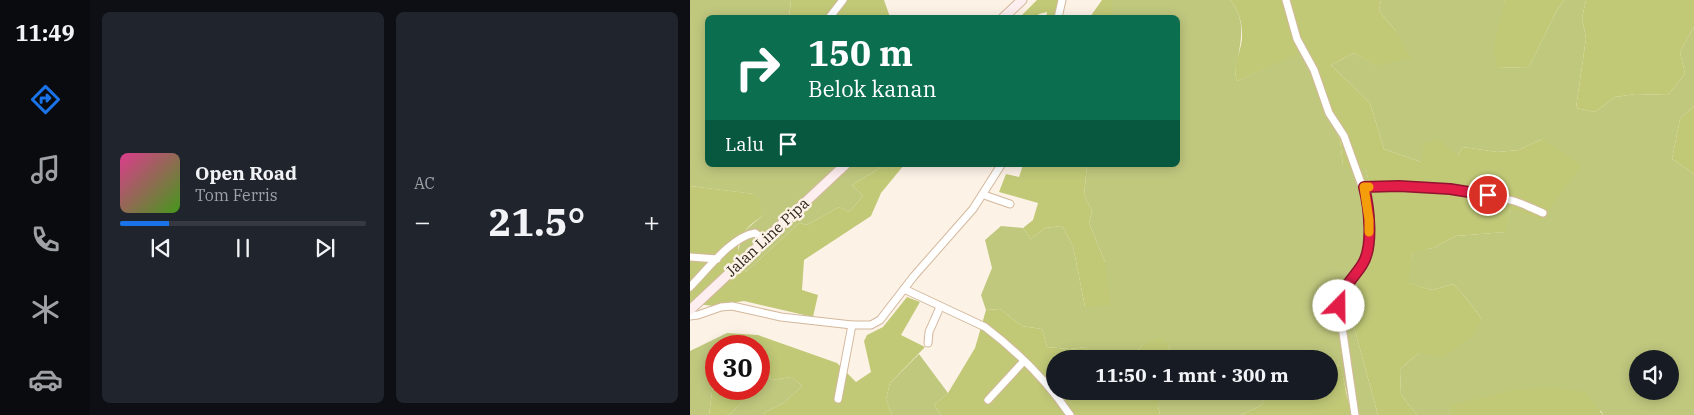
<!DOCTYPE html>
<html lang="id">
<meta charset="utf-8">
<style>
body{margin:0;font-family:"IBM Plex Serif",serif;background:#20242c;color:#f1f3f6;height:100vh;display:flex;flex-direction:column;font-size:19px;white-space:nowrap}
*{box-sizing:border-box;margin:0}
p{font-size:16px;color:#9ea1a6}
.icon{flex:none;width:28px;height:28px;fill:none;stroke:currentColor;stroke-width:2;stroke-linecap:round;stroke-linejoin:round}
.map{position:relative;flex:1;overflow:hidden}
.details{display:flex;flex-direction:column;gap:12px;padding:12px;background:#0d0f14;width:600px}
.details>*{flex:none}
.guide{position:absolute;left:15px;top:15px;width:475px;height:152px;border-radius:8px;box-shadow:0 2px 12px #0003;background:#0b6e4f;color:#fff;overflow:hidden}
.fabs{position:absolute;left:939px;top:350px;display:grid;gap:10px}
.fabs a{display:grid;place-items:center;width:50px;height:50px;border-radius:50%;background:#171b24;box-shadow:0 2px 12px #0003;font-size:25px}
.speed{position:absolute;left:15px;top:335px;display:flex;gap:10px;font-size:25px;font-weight:700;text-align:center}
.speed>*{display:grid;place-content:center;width:65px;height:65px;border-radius:50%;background:#171b24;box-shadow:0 2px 12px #0003;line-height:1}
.speed .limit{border:8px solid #d22;background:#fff;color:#111}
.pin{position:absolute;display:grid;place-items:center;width:42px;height:42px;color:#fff;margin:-21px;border:2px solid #fff;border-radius:50%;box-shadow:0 1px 5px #0007}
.me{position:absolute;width:55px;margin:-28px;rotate:22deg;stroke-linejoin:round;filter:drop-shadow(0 0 4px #0008)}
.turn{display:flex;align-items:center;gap:18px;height:105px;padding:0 20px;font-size:22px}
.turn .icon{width:65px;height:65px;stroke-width:2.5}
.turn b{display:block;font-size:35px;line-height:42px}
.then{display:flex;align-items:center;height:48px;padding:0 20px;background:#0003;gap:10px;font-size:19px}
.big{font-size:38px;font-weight:700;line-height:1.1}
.details .widget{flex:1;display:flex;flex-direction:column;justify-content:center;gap:8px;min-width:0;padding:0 18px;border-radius:8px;background:#20242c}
.song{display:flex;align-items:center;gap:15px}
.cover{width:60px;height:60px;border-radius:8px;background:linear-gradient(135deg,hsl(330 70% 55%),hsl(100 70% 35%))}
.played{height:5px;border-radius:2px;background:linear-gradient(90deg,#1a73e8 20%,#363941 20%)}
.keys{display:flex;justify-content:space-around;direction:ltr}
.heat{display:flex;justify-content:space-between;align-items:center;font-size:28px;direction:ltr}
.details .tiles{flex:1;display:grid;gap:12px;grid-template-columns:repeat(2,1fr)}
.trip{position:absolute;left:356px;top:350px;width:292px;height:50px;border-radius:25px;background:#171b24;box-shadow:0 2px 12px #0003;font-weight:700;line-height:50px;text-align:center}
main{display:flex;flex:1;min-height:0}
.menu{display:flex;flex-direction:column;width:90px;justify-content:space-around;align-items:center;background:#090b0e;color:#9ea1a6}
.menu .icon{width:35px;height:35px}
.menu .on{color:#1a73e8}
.menu b{font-size:22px;color:#f1f3f6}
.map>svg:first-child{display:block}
.green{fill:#c0c87e;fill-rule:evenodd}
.forest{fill:#c1c977}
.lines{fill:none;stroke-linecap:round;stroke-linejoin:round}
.street-casing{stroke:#d3b89c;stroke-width:9}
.secondary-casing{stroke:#d3b89c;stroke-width:11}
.street{stroke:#fff;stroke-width:7}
.secondary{stroke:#fdeef0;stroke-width:9}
.route-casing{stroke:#92132f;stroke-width:12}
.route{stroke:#e11d48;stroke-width:9}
.slow{stroke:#f59e0b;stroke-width:9}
.labels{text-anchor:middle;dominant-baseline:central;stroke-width:5;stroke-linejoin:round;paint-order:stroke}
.street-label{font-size:15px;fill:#2f241a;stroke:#fdf2e6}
</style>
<main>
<nav class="menu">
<b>11:49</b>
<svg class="icon on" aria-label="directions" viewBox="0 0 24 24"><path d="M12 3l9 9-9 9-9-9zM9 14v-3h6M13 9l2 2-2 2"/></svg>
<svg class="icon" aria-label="music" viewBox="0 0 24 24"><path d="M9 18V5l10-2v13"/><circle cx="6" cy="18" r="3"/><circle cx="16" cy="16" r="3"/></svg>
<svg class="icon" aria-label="phone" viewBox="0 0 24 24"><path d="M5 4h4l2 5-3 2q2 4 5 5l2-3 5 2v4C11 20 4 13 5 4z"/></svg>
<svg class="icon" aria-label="climate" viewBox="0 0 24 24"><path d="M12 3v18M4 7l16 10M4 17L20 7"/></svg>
<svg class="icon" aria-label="car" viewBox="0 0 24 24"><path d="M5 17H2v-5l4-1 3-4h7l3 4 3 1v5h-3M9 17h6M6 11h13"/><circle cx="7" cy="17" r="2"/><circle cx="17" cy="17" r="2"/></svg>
</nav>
<section class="details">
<div class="tiles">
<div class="widget">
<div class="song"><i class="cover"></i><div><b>Open Road</b><p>Tom Ferris</p></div></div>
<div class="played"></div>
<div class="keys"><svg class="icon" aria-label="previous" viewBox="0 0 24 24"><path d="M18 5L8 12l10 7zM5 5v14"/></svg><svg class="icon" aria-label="pause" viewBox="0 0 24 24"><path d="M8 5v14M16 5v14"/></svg><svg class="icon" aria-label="next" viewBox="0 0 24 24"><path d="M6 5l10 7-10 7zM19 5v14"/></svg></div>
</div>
<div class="widget"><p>AC</p>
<div class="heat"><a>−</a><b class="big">21.5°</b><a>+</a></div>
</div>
</div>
</section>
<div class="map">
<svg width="1004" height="415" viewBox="0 0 1004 415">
<rect width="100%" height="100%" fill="#fdf2e6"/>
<g class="green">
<polygon points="0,0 101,0 99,17 18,18 18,165 189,165 188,169 162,185 173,196 159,212 149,207 117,225 109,223 56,272 48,253 52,233 72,216 64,194 0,186"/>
<path d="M422,0H540C555,18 552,36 548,57C546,66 544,72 547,81L612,51L633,105L650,139L653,166L676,168L684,210L681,240V261L668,280L660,312L688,415H662L650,365L640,367V359H476L480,345H452L442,359H396L397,347L379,349L357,347L352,329L332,326L310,309L296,310L291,295L302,268L295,240L311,226L333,228L341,239L355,228L372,226L383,246L395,307L415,262L399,223L402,211L394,195L397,165H488V18L422,17Z"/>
<path d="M691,0H815L808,68L839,67L867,10L874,0H896L892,18L896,38L886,108L905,112L925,97L946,94L978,95L995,74L990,52L1004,26V106L990,119L982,159L1004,174V415H913L911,411L762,405L759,415H727L711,395L710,369L729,353L792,319L777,299L763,284L742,290L718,283L722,251L743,248L766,236L815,232L820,209L852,139L829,150L807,152L773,147L768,155L731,162L694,149L680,103L641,65L664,53L686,66L706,31L689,11ZM948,359H980V391H948Z"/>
<polygon points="37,333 33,346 26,346 26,372 23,384 19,415 0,415 0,351"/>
<polygon points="229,354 258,393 244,405 251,415 202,415 196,399 200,383"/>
<polygon points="69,363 82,380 102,377 112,386 95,402 75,412 74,415 39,415 63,392 61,389 69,389"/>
<polygon points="468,391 576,391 572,405 551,415 470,415 468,406"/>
</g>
<g class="forest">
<polygon points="101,0 194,0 200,17 99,18"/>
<polygon points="347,0 369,0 365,17 356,17 357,12 349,14 346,17 329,18"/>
<polygon points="412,0 422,0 422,17 400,17"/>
<path d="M540,0H691L689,11L706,31L721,58L685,66L664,53L641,65L680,103L694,149L731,162L734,143L748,139L768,155L773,147L807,152L829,150L852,139L892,165L852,219L820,209L816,232L766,236L743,248L722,252L719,283L742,290L763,284L777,299L792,319L783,336L753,358L729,353L710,369L711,395L727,415H688L660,312L668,280L681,261V240L684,210L676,169L653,167L650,139L633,105L612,52L547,81C541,64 553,50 552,34C552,22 548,9 540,0Z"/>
<polygon points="815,0 874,0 867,10 839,67 808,68 803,49"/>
<polygon points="896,0 1004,0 1004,26 990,52 995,74 978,95 946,94 925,97 905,112 886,108 896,38 892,18"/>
<polygon points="1004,106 1004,174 982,159 990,119"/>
<path d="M189,165H214L191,193L181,216L114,260L112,290L128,295L123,317L54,301L23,306L0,303V186L65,194L70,202L72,216C47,234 42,244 56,272L109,223L117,225L149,207L159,212L173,196L162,185L188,169Z"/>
<polygon points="333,165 397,165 394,195 402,211 399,223 415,262 421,305 395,307 383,246 372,226 355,228 341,239 333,228 343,220 348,203 309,192 316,174 329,177"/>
<polygon points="217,297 230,302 211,335 235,347 200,383 196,399 202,415 74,415 75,412 95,402 112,386 102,377 82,380 69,363 69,346 33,346 37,333 68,335 147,363 166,382 181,372 174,341 177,335 193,327"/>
<polygon points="310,309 332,326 352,329 357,347 379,349 397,347 396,359 365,359 365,391 468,391 468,406 470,415 251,415 244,405 258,393 285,348 296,310"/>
<polygon points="470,337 480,345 476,359 442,359 452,345"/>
<polygon points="651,365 656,392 662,415 551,415 572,405 576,391 640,391 640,367"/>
<polygon points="26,372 26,389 61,389 63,392 39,415 19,415 23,384"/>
<polygon points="860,387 895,392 913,415 759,415 761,405 823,390"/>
</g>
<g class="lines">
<g class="street-casing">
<g id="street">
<polyline points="596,0 607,39 624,70 639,113 654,136 676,197 679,220 679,244 676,258 654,289 649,306 665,415"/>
<polyline points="139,18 153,0"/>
<polyline points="368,18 372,0"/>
<path d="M674,187C724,186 775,187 824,201C834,204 843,209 853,213"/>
<polyline points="294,195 320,204"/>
<polyline points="0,257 27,259"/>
<path d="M0,287C17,270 41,237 65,233L75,240"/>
<path d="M214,289L295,327C328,352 357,381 380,415"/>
<polyline points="0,316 8,315 31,307 42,306 91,317 162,325 181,325 190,320 224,276 283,209 311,165"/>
<polyline points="238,343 239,332 250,307"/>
<polyline points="148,399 162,325"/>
<polyline points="298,400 334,361"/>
</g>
</g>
<g class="secondary-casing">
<g id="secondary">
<polyline points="313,18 332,0"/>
<polyline points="0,310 155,165"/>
</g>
</g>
<use href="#street" class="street"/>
<use href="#secondary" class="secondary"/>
</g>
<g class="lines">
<g class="route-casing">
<path id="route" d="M649,306C651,288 663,279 672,265C684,247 679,207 674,187L709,186L760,189L798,195"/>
</g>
<use href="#route" class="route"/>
<polyline class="slow" points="679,232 679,220 674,187 679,187"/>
</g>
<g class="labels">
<g class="street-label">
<text transform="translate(77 237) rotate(-43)">Jalan Line Pipa</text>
</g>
</g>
</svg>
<div class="fabs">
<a><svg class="icon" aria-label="sound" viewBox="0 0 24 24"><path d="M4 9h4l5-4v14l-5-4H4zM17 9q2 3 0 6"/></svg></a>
</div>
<div class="speed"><div class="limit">30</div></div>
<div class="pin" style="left:798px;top:195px;background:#d93025"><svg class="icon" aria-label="arrive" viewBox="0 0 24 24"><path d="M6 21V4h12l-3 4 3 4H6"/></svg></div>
<svg class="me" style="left:649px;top:306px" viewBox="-20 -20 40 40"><circle r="19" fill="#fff"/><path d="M0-13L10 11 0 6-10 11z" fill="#e11d48"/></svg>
<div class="trip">11:50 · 1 mnt · 300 m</div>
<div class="guide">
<div class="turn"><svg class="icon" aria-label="right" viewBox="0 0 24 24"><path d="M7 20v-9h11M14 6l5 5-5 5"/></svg><div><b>150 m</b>Belok kanan</div></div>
<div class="then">Lalu<svg class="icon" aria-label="arrive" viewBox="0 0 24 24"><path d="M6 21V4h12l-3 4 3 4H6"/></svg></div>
</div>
</div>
</main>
